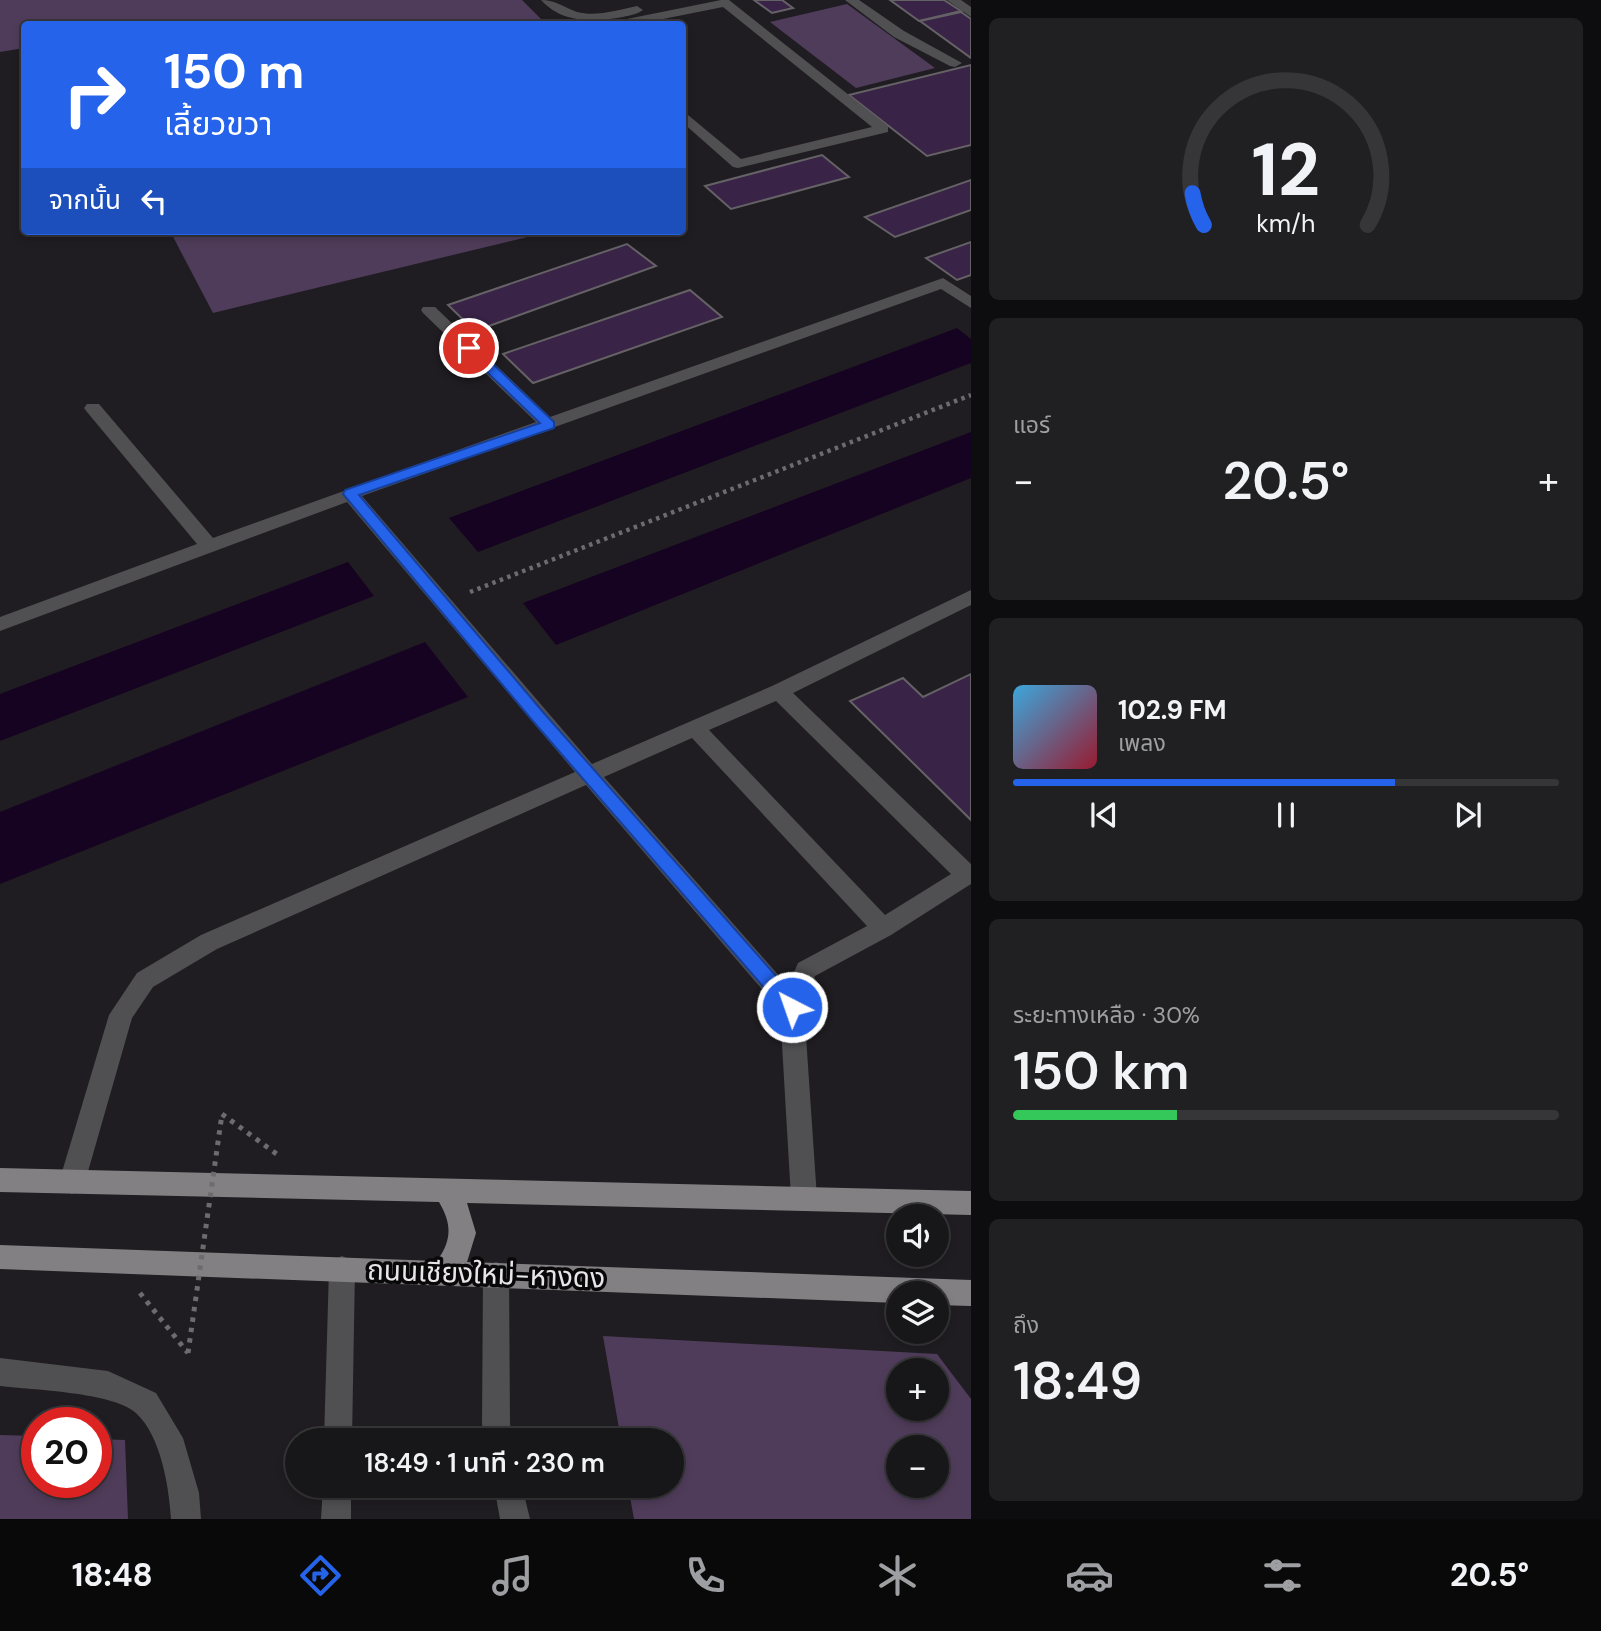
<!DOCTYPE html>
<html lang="th">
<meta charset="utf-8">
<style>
body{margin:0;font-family:"DM Sans","Noto Sans Thai",sans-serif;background:#201f22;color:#f1f3f6;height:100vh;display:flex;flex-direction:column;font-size:26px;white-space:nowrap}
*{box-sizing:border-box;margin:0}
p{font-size:23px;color:#9e9fa2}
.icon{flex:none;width:38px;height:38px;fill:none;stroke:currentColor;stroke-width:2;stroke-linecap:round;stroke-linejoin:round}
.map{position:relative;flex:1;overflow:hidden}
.drawer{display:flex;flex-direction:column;gap:18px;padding:18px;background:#0d0c0e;width:630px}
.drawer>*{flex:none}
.hud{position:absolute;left:21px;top:21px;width:665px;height:214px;border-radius:7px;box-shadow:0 4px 10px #0003,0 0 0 2px #363538;background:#2563eb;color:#fff;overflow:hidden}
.tools{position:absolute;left:886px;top:1204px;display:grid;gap:14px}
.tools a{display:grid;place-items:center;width:63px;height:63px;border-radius:50%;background:#171619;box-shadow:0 4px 10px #0003,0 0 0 2px #363538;font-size:35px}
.speed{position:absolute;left:21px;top:1407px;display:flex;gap:14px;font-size:35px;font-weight:700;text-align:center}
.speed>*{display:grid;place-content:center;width:91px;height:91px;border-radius:50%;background:#171619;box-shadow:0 4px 10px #0003,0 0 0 2px #363538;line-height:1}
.speed .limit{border:10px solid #d22;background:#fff;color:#111}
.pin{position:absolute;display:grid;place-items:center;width:60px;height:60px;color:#fff;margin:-30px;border:4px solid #fff;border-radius:50%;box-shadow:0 2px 7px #0007}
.me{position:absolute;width:77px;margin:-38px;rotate:319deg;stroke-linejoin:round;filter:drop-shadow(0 0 5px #0008)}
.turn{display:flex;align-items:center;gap:24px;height:147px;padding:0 28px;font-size:32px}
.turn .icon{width:91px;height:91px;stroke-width:2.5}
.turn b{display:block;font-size:49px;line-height:60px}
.then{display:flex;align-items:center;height:66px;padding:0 28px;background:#0003;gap:14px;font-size:26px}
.big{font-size:52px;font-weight:600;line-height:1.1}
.drawer .card{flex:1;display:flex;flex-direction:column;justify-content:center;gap:10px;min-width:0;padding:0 24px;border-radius:10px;background:#201f22}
.drawer .dial{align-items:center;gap:0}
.dial svg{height:182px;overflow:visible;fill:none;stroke:#363538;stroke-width:7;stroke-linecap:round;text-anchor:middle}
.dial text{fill:#f1f3f6;stroke:none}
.song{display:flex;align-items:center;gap:21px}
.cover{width:84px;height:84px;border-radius:10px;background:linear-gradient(135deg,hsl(200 70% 55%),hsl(350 70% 35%))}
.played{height:7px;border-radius:4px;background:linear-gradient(90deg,#2563eb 70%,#363538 70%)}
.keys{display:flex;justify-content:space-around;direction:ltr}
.heat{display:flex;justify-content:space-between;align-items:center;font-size:38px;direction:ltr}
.charge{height:10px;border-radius:5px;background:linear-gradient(90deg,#34c759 30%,#363538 0)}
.trip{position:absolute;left:285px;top:1428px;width:399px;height:70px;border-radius:35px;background:#171619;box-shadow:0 4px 10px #0003,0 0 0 2px #363538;font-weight:600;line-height:70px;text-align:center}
.tab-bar{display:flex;height:112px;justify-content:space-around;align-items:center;background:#09090a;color:#9e9fa2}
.tab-bar .icon{width:49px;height:49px}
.tab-bar .selected{color:#2563eb}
.tab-bar b{font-size:32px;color:#f1f3f6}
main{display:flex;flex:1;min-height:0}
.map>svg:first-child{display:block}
.green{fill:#4f3c5a;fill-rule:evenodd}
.water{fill:#160321}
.building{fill:#392346;stroke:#656266;stroke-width:2}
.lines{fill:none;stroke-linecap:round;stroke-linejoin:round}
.path-far1{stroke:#6d6b6e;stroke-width:4.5;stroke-dasharray:3.5 4.5;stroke-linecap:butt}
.path{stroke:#6d6b6e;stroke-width:5;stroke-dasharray:4.5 6;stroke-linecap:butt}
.minor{fill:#504f51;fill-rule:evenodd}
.major{fill:#828083;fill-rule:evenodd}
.path-bridge{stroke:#6d6b6e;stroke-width:5;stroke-dasharray:4.5 6;stroke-linecap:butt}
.route{fill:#2563eb;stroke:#184099;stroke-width:2}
.labels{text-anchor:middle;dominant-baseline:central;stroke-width:7;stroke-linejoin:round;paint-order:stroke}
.near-street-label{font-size:28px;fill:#e7e5e8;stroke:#090809}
</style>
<main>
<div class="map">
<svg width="971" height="1519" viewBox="0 0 971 1519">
<rect width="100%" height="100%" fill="#1f1d21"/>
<g class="green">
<polygon points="0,0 522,0 546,24 24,24 24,48 0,52"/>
<polygon points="847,4 935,68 856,88 770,22"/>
<polygon points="170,231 552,231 213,313"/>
<path d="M603,1336L937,1354L971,1399V1519H634L628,1486H672V1440H621ZM936,1370V1409H898V1370ZM936,1447V1486H898V1447Z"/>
<polygon points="0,1435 37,1436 37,1482 96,1482 96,1439 125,1440 128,1519 0,1519"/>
</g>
<g class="water">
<polygon points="957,328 971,339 971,363 478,552 449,518"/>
<polygon points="971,432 971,478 556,645 523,603"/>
<polygon points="348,562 374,596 0,741 0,694"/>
<polygon points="425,642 468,697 0,884 0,812"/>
</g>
<g class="building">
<polygon points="754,0 782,0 793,8 772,13"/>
<polygon points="890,0 944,0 961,11 919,21"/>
<polygon points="961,12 971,19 971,58 920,21"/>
<polygon points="971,65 971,145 927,156 849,95"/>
<polygon points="822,155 849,177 731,209 705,186"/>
<polygon points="971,180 971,210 895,237 865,217"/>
<polygon points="971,242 971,275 957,280 926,258"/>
<polygon points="627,244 656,266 475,331 448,305"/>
<polygon points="690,290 722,317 533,383 503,354"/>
<polygon points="971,674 971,820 850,701 903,678 923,697"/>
</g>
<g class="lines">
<polyline class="path-far1" points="470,592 971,395"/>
<g class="path">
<polyline points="222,1114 278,1155"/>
<polyline points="140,1293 188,1353"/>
</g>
<g class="minor">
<path d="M541,0C556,0 563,7 577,12C596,17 618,10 637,6L643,10C638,14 631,15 623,17C594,22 563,24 541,0Z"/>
<polygon points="721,0 729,0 888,126 888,132 738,168 733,167 682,122 682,110 741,159 872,127 723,7 638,24 616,24 622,20"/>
<polygon points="845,0 859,0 904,31 962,63 955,67 950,66 894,37"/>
<polygon points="947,0 961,0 971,7 971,17"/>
<path d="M943,278L971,296V308L941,289L362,496L592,764L772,686L971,590V605L793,693L971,864V884L891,935L815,976L804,1007L817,1198L813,1206L804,1210L795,1206L791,1198L780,1010L586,785L217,949L153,987L132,1018L85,1182L81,1190L72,1194L63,1190L59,1182L109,1015L137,973L201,935L575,772L347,502L0,631V617L197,544L87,412L84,408L87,404H99L213,538L536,422L423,313L421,310L423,307H435L550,417ZM776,701L951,874L885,915L709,730ZM692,738L867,926L798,963L788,986L604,777Z"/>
<polygon points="342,1256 351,1260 355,1269 352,1440 324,1440 329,1269 333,1260"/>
<polygon points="496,1262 505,1266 509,1275 510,1424 513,1440 485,1440 482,1424 483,1275 487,1266"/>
<path d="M0,1358L108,1371L156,1393L183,1438L199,1493L201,1519H171C169,1487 161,1436 136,1413C113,1392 32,1390 0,1386Z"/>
<polygon points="323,1486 351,1486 351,1519 321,1519"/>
<polygon points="494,1486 522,1486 530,1519 500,1519"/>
</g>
<path class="major" d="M0,1168L971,1191V1215L467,1203L476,1233L467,1262L971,1280V1306L936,1305V1293H898V1303L0,1269V1245L437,1261C452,1240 452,1224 439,1202L0,1192Z"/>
<polyline class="path-bridge" points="188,1353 222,1114"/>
</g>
<polygon class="route" points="469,344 473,345 554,422 554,428 359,495 543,712 799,1002 801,1007 799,1013 792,1015 786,1013 532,720 343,494 345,490 540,423 465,351 465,345"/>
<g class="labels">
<g class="near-street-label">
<text transform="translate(486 1274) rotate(2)">ถนนเชียงใหม่-หางดง</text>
</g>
</g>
</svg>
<div class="tools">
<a><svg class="icon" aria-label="sound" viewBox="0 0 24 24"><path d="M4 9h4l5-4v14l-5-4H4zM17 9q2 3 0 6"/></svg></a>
<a><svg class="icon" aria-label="layers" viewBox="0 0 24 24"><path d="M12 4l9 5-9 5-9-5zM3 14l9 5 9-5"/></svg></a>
<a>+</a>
<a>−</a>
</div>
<div class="speed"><div class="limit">20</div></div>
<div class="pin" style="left:469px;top:348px;background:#d93025"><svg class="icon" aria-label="arrive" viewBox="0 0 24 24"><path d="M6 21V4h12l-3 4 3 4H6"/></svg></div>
<svg class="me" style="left:792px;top:1007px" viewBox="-20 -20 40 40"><circle r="17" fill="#2563eb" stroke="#fff" stroke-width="3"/><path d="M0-11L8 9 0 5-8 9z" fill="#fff"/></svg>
<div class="trip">18:49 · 1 นาที · 230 m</div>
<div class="hud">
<div class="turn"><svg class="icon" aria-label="right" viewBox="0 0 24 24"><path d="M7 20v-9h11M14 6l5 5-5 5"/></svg><div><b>150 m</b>เลี้ยวขวา</div></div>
<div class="then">จากนั้น<svg class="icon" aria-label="left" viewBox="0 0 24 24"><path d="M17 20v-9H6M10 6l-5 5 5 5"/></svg></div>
</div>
</div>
<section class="drawer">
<div class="card dial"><svg viewBox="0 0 100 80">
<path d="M14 69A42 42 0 1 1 86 69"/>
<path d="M14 69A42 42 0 0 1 9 55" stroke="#2563eb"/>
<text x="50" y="56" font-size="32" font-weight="700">12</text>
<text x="50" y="72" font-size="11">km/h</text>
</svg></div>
<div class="card"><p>แอร์</p>
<div class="heat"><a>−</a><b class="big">20.5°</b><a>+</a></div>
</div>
<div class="card">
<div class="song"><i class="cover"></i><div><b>102.9 FM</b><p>เพลง</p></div></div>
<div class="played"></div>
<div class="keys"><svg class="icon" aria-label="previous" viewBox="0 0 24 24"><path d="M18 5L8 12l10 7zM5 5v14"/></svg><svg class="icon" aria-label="pause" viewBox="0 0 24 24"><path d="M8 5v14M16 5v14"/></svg><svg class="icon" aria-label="next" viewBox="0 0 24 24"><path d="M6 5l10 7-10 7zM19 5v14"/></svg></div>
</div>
<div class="card"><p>ระยะทางเหลือ · 30%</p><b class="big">150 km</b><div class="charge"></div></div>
<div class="card"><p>ถึง</p><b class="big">18:49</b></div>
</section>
</main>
<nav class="tab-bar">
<b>18:48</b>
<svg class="icon selected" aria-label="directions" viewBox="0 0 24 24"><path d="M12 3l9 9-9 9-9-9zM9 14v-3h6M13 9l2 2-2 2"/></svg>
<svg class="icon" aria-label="music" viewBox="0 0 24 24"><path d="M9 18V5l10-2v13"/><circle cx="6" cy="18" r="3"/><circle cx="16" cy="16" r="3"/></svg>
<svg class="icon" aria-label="phone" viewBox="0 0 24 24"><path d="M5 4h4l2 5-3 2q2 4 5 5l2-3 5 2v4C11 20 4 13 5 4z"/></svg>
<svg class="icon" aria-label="climate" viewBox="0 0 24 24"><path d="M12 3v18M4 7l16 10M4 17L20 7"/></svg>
<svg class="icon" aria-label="car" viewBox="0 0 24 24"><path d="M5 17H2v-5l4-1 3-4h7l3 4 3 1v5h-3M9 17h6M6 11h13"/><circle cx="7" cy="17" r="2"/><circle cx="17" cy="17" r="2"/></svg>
<svg class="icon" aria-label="filters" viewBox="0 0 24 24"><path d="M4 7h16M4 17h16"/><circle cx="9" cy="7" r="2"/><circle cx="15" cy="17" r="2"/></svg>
<b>20.5°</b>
</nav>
